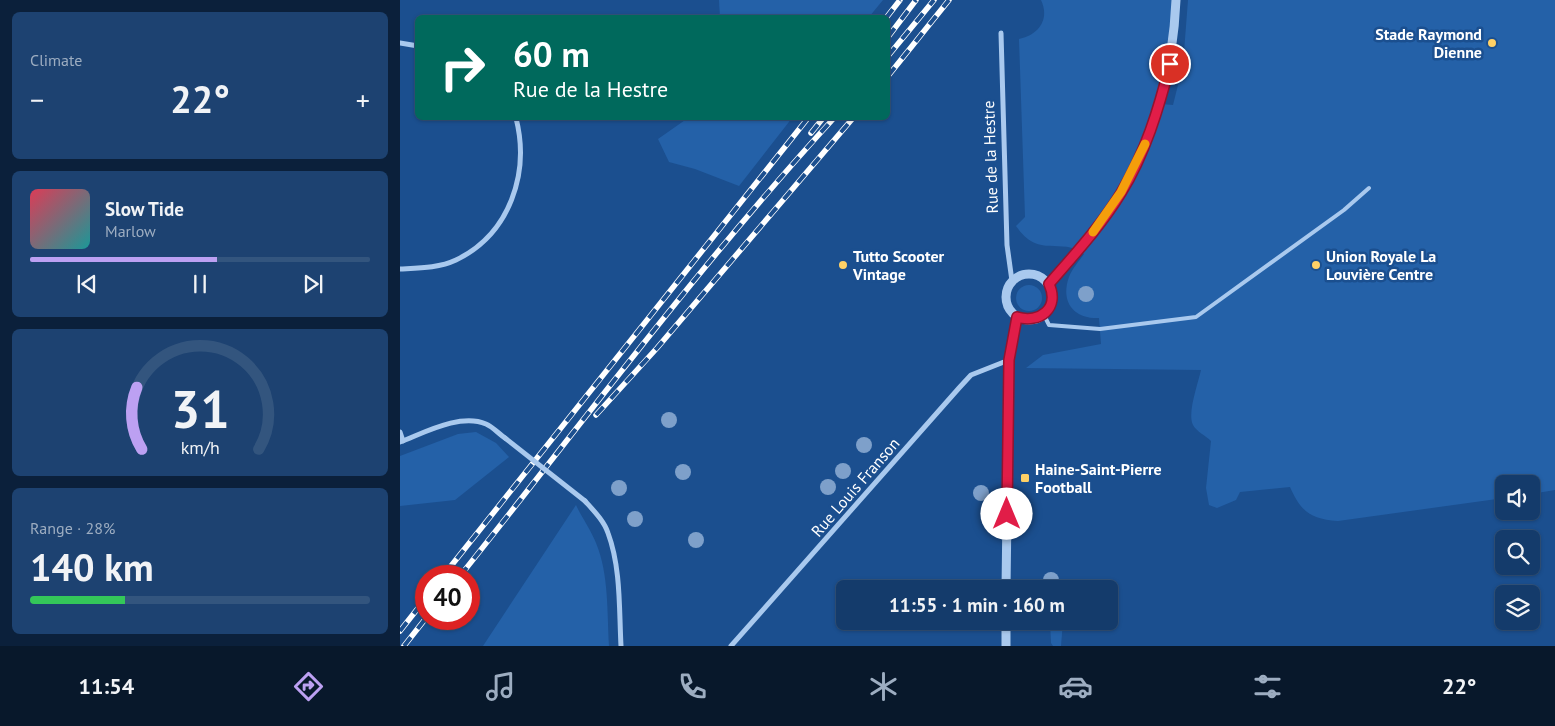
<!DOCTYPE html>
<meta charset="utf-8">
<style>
body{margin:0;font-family:"PT Sans",sans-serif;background:#1d4271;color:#f1f3f6;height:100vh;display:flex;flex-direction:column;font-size:19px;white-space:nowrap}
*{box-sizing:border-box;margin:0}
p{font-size:16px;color:#9dadc1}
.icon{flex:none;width:28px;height:28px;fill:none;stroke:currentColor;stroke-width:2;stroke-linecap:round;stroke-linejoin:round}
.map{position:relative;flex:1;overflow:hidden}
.drawer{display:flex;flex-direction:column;gap:12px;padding:12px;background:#0b203b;width:400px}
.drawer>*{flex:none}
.hud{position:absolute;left:15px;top:15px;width:475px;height:105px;border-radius:8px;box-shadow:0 1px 4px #0004,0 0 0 1px #33557e;background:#00695c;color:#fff;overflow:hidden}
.buttons{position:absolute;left:1095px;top:475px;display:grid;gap:10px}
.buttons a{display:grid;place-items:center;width:45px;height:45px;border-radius:8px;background:#143b6b;box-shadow:0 1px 4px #0004,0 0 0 1px #33557e;font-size:25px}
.speed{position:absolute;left:15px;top:565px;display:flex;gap:10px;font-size:25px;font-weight:700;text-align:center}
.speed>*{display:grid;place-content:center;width:65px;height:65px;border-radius:50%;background:#143b6b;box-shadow:0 1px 4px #0004,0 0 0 1px #33557e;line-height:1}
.speed .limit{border:8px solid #d22;background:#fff;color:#111}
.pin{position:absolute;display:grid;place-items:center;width:42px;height:42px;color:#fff;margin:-21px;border:2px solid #fff;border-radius:50%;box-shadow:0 1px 5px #0007}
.me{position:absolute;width:55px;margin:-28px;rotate:0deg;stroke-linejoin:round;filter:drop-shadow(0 0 4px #0008)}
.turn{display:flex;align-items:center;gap:18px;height:105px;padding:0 15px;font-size:22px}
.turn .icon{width:65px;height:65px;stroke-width:2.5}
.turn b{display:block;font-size:35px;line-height:42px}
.big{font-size:38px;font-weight:600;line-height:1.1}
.drawer .widget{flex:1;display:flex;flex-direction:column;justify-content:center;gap:8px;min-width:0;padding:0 18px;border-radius:8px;background:#1d4271}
.drawer .dial{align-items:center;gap:0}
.dial svg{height:130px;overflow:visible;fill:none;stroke:#33557e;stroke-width:7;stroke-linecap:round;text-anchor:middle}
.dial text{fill:#f1f3f6;stroke:none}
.song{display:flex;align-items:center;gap:15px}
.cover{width:60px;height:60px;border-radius:8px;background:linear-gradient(135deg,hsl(350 70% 55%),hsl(180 70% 35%))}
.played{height:5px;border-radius:2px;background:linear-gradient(90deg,#bca0f2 55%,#33557e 55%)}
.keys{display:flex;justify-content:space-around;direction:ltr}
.heat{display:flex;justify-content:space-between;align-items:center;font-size:28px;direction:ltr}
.charge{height:8px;border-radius:4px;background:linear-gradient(90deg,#34c759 28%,#33557e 0)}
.trip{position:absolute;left:436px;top:580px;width:282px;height:50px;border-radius:8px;background:#143b6b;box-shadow:0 1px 4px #0004,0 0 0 1px #33557e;font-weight:600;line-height:50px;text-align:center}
.menu{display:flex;height:80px;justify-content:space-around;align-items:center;background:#08182b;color:#9dadc1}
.menu .icon{width:35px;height:35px}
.menu .current{color:#bca0f2}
.menu b{font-size:22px;color:#f1f3f6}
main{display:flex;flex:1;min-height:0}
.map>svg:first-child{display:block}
.green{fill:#2461a8}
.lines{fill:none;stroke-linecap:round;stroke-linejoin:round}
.service{stroke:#a9c9ee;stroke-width:4}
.minor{stroke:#a9c9ee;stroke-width:5}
.tertiary{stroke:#a9c9ee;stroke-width:9}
.rail-casing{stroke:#fff;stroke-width:5.5}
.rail{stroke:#1b4f8f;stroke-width:4;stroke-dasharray:11;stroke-linecap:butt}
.minor-bridge{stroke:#a9c9ee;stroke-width:5}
.tree{fill:#7ea0ca}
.route-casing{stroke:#92132f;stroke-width:12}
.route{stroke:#e11d48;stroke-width:9}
.slow{stroke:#f59e0b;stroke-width:9}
.poi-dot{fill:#ffd166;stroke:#1b4f8f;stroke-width:2}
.labels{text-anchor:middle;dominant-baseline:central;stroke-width:5;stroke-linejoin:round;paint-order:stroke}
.poi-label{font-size:16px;font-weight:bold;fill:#fff;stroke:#1b4f8f;text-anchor:start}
.street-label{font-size:16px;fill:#fff;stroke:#1b4f8f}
</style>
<main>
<section class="drawer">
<div class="widget"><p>Climate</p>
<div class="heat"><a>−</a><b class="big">22°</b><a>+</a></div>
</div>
<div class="widget">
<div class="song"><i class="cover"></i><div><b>Slow Tide</b><p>Marlow</p></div></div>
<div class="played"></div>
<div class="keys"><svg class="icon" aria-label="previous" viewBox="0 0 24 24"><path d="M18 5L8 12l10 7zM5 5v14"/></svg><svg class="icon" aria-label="pause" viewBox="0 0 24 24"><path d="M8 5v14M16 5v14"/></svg><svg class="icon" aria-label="next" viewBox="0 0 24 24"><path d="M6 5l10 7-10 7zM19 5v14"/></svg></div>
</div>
<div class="widget dial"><svg viewBox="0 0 100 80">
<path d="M14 69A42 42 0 1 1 86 69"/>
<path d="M14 69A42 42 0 0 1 11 31" stroke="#bca0f2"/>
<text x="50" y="56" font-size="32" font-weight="700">31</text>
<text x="50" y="72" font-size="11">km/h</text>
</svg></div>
<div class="widget"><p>Range · 28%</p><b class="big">140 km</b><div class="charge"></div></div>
</section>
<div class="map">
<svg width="1155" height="646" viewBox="0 0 1155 646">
<rect width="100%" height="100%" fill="#1b4f8f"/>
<g class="green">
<polygon points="319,0 483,0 469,17 320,18"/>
<path d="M641,0H776L761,104L773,105L783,65L788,0H1155V490L1131,494V484H1104V498L938,521C911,519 901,512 890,487L840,492L836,500L817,508L809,505L806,488L811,441C806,436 796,431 793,425C787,413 798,384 801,370L626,368L643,355L701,344L699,318C674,319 660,302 669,277C672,269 679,261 684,254C661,236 639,260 616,226L625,217L619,39C639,35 650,19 641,0Z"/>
<polygon points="288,118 392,118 339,186 295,169 269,162 258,139"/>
<circle cx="629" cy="298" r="13"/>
<polygon points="76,432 96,443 109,457 55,500 0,506 0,456 58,434"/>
<path d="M176,505C182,518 191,530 196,543C209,574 207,613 209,646H83Z"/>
<polygon points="650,621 663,621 661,646 653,646 651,643"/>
</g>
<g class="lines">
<polyline class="service" points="644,315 649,325 700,329 796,317 944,210 969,188"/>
<g class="minor">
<polyline points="601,33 607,245 612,281"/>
<polyline points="0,43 18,46"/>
<path d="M0,269C19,268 39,268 56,260C110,234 130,173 116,118"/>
<polyline points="0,432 3,441"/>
<path d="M0,442C24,433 60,413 86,424C93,427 99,434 105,438"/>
<path d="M185,501C194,511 204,521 208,533C221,568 219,609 221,646"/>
<polyline points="331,646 559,388 571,375 609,360"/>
</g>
<g class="tertiary">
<circle cx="629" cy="297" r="23"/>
<path d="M649,284C674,254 703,225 722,192C756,130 773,70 776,0"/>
<polyline points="606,589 609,360 617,317"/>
<polyline points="606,646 606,621"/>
</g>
<g class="rail-casing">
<g id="rail">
<polyline points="486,18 500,0"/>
<polyline points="488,37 516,0"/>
<polyline points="488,56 534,0"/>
<polyline points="488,76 549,0"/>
<polyline points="411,133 423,118"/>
<polyline points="196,415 257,348 453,118"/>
<polyline points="43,576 408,118"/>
<path d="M60,576C183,422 301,263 434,118"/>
<polyline points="0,631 26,598"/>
<polyline points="4,646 26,618"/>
</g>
</g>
<use href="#rail" class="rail"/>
<polyline class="minor-bridge" points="105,438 185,501"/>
</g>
<g class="tree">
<circle cx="686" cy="294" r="8"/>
<circle cx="269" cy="420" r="8"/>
<circle cx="464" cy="445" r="8"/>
<circle cx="443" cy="471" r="8"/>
<circle cx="283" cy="472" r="8"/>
<circle cx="428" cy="487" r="8"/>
<circle cx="219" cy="488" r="8"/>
<circle cx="581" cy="493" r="8"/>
<circle cx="235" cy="519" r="8"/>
<circle cx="296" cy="540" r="8"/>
<circle cx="651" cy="580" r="8"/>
</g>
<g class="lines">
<g class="route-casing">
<path id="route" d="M607,514L609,360L617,317C640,324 660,308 649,284C674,255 701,226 721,193C745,154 759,108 770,64"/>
</g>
<use href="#route" class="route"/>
<polyline class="slow" points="693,232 721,192 745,144"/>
</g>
<g class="poi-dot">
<circle cx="1092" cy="43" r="5"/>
<circle cx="443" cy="265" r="5"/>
<circle cx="916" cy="265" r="5"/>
<rect x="620" y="473" width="10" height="10" rx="2.5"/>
</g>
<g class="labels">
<g class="poi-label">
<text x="1082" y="34" text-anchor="end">Stade Raymond<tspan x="1082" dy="18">Dienne</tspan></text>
<text x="453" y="256">Tutto Scooter<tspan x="453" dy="18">Vintage</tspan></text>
<text x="926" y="256">Union Royale La<tspan x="926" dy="18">Louvière Centre</tspan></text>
<text x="635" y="469">Haine-Saint-Pierre<tspan x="635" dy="18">Football</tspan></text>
</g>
<g class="street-label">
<text transform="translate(590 157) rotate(-92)">Rue de la Hestre</text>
<text transform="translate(455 487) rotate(-49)">Rue Louis Franson</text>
</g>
</g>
</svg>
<div class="buttons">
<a><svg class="icon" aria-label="sound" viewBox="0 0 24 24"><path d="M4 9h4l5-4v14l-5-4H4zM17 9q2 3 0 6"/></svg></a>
<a><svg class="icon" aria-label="search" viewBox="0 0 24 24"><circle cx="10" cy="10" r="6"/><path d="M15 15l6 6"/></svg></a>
<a><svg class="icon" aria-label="layers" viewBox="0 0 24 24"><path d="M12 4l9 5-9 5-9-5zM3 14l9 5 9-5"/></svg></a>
</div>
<div class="speed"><div class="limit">40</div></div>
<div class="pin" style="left:770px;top:64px;background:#d93025"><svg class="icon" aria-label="arrive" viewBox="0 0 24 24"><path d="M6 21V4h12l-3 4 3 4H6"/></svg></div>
<svg class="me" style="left:607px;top:514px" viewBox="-20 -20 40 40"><circle r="19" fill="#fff"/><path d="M0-13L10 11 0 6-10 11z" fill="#e11d48"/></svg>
<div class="trip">11:55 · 1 min · 160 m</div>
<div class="hud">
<div class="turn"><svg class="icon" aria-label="right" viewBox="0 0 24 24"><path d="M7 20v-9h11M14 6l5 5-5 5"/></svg><div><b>60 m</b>Rue de la Hestre</div></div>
</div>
</div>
</main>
<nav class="menu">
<b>11:54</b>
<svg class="icon current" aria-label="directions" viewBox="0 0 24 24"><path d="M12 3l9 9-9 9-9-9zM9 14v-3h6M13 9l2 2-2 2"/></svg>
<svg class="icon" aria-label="music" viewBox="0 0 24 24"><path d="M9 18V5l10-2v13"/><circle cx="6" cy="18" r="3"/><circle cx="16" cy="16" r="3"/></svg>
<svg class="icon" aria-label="phone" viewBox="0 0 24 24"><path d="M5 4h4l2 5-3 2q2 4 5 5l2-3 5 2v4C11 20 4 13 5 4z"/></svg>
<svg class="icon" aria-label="climate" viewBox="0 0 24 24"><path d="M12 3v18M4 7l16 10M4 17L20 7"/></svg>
<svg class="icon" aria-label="car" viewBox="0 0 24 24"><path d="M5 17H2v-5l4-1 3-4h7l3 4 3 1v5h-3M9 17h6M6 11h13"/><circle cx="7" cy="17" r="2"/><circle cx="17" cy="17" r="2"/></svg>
<svg class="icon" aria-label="filters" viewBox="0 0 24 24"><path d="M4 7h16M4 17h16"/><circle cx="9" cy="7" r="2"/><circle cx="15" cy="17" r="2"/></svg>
<b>22°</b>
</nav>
